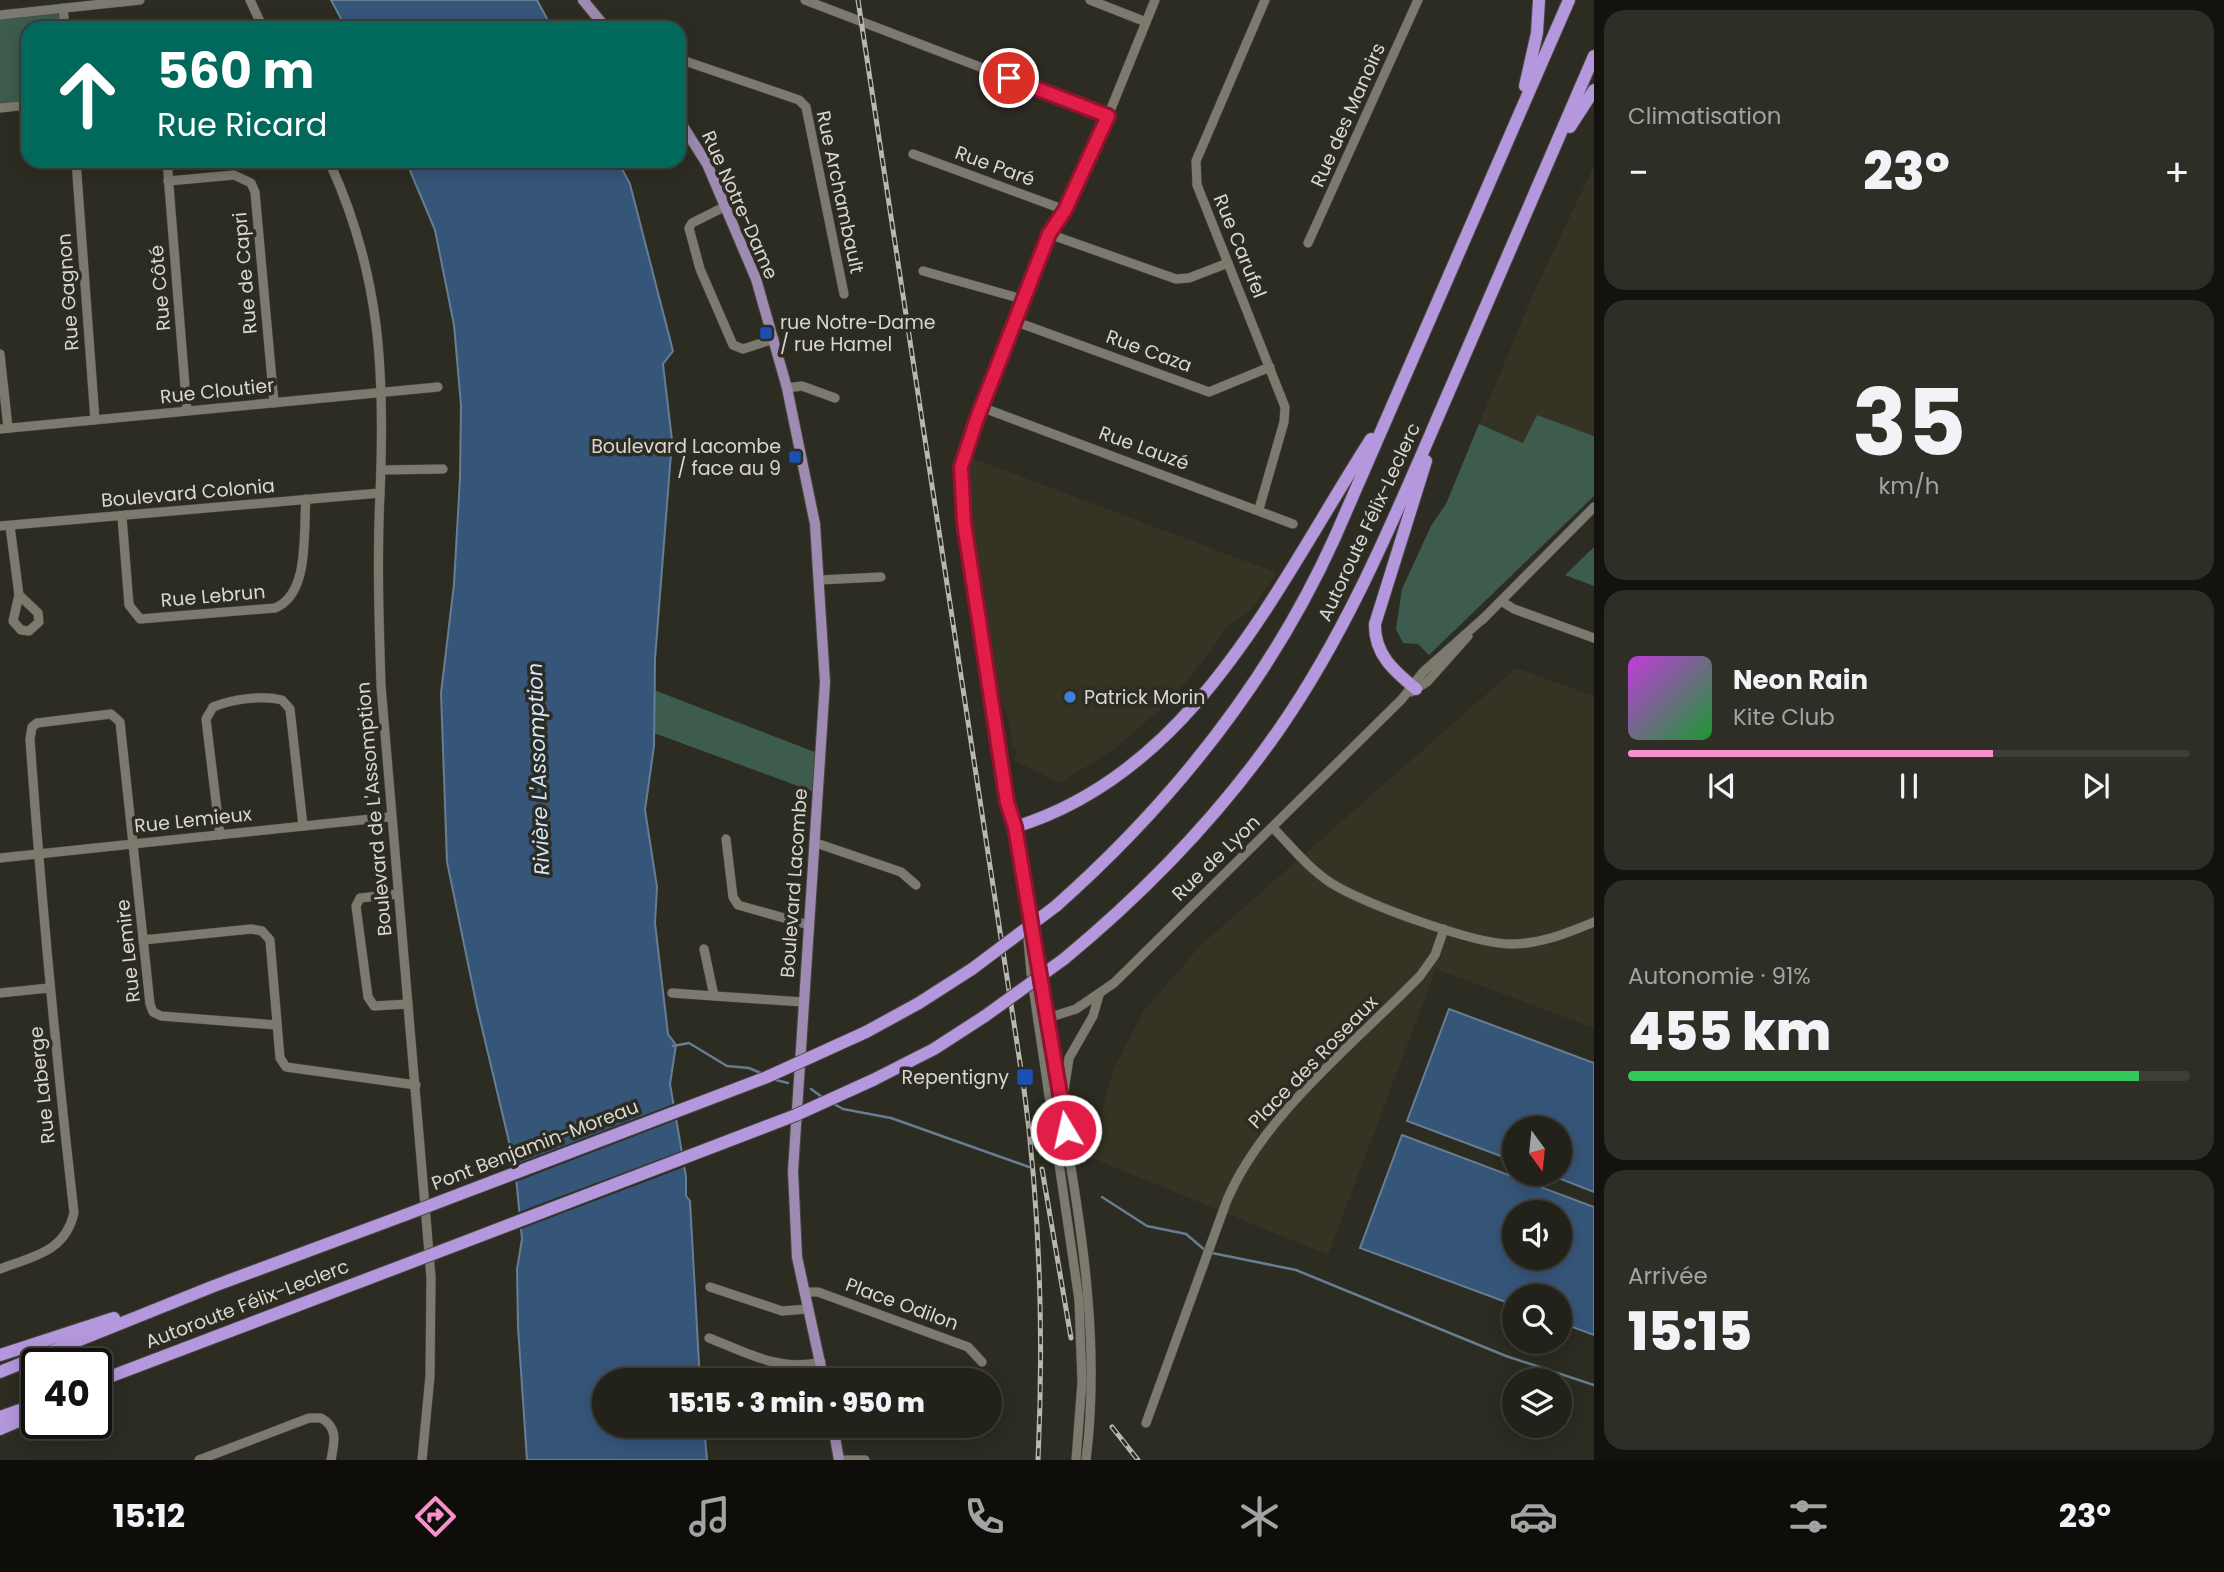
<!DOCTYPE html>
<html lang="fr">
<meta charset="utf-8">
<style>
body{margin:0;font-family:Poppins,sans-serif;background:#2e2e27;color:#f1f3f6;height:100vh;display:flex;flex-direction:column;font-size:26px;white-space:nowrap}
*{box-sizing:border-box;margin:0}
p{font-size:23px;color:#a2a3a2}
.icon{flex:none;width:38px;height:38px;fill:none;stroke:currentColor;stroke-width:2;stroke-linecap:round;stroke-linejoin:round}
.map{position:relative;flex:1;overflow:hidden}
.panel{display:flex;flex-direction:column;gap:10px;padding:10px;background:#13120e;width:630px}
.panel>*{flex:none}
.hud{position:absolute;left:21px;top:21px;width:665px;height:147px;border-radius:21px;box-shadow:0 4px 18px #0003,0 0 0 2px #3f3e39;background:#00695c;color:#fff;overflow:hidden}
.needle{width:46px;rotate:165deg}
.fabs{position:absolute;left:1502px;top:1116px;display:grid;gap:14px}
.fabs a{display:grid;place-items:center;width:70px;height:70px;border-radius:50%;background:#22211a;box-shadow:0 4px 18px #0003,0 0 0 2px #3f3e39;font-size:35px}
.speed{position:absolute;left:21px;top:1348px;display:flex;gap:14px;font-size:35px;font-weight:700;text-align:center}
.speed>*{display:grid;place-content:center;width:91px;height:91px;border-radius:50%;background:#22211a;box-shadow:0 4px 18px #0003,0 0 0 2px #3f3e39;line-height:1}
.speed .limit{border:4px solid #111;border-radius:10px;background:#fff;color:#111}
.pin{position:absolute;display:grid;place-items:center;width:60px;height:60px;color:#fff;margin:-30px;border:4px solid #fff;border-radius:50%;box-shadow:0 2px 7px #0007}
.me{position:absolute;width:77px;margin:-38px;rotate:351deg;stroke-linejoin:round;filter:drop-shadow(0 0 5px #0008)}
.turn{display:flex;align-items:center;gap:24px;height:147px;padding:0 21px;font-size:32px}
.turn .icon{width:91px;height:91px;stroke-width:2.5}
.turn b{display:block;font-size:49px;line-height:60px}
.big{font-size:52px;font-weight:800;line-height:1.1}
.panel .card{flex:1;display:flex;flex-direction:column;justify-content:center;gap:10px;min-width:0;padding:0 24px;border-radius:21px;background:#2e2e27}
.panel .dial{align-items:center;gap:0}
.dial b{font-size:91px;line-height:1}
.song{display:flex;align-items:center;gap:21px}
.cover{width:84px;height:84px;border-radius:10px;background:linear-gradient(135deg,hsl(290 70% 55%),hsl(130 70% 35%))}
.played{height:7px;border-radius:4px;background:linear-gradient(90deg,#f890cc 65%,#3f3e39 65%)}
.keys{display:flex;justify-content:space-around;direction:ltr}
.heat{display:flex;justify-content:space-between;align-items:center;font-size:38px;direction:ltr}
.charge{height:10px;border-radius:5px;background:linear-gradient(90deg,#34c759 91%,#3f3e39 0)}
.trip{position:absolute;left:592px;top:1368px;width:410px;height:70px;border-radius:35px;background:#22211a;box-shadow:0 4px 18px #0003,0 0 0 2px #3f3e39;font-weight:800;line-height:70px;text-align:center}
.tabs{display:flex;height:112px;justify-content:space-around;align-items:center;background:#0e0d0a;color:#a2a3a2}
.tabs .icon{width:49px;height:49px}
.tabs .on{color:#f890cc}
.tabs b{font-size:32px;color:#f1f3f6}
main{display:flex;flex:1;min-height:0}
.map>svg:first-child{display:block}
.built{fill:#353323}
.green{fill:#3d5c4e}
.water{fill:#365679;stroke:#677d93;stroke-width:2;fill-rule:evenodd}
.pier{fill:#2d2c22}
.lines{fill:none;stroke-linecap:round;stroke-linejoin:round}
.stream{stroke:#677d93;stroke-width:2.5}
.minor-casing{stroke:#48473f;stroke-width:10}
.major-casing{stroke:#48473f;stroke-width:12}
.highway-casing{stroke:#48473f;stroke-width:14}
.minor{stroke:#7c7a6f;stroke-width:9}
.major{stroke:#9e8bb1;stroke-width:10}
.highway{stroke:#b497dd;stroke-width:12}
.rail-casing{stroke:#b8b7b0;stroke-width:5}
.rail{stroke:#2d2c22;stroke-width:2.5;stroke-dasharray:8;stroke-linecap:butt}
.highway-bridge-casing{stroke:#48473f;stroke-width:14;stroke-linecap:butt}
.highway-bridge{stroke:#b497dd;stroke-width:12}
.route-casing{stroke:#92132f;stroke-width:18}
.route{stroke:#e11d48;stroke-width:12}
.transit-dot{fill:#1a4fb4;stroke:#2d2c22;stroke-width:2.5}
.shop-dot{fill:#3f7fe0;stroke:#2d2c22;stroke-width:2.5}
.labels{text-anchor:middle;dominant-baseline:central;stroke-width:7;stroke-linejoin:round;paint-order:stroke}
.street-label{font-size:19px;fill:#d8d7d1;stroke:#2d2c22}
.poi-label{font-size:19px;fill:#d8d7d1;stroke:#2d2c22;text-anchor:start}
.water-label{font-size:21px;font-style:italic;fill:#d1e7ff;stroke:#2d2c22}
</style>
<main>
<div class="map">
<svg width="1594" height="1460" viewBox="0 0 1594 1460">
<rect width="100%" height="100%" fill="#2d2c22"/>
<g class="built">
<polygon points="1594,166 1594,436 1537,415 1523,443 1479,424 1534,292"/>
<polygon points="972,458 1277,573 1250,611 1229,625 1190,678 1163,707 1113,750 1060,783 1015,761 1016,750 1013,750 1008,718 998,695 967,495"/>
<polygon points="1516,668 1594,696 1594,1028 1436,969 1328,1255 1090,1157 1113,1070 1143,1012 1200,946"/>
</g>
<g class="green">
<polygon points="63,8 65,28 28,28 28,105 0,108 0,15"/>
<polygon points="1537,415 1594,436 1594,496 1429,655 1418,644 1403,643 1396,629 1402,589 1431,526 1446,504 1479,424 1523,443"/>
<polygon points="1594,547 1594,586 1565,575"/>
<polygon points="654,690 820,754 817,793 654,733"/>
</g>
<g class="water">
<polygon points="331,0 537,0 552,28 346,28"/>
<polygon points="406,161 618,161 630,184 673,351 663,364 672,440 655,659 654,746 645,810 657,887 655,923 668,1034 676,1045 670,1084 686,1176 686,1196 690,1201 700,1381 604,1381 604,1426 704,1426 707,1460 527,1460 518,1327 517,1269 522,1239 515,1167 477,1007 447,862 441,693 454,584 460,478 461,405 454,325 435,230"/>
<polygon points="1449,1009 1594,1063 1594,1192 1548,1174 1559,1174 1559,1129 1514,1129 1514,1161 1407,1121"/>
<path d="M1402,1135L1594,1207V1335L1559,1322V1297H1514V1305L1360,1248ZM1514,1213H1559V1258H1514Z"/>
</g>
<g class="pier">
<polygon points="676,1103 679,1119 513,1183 511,1166"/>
<polygon points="684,1150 687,1166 518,1230 516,1213"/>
</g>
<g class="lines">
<g class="stream">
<polyline points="673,1046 689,1043 727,1066 749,1068 763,1074"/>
<polyline points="772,1079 788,1083"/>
<polyline points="811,1089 822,1097"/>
<polyline points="834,1104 843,1109 891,1118 1029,1167"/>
<polyline points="1102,1197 1147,1226 1186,1234 1206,1251"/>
<polyline points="1212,1253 1296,1270 1506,1356 1594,1385"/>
</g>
<g class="minor-casing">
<g id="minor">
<polyline points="250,0 263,28"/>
<polyline points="805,0 1108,116"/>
<polyline points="1090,0 1146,22"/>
<polyline points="63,8 65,28"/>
<polyline points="0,15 140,0"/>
<polyline points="679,59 799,100 806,107 844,294"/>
<polyline points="0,108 28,105"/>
<polyline points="913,154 1065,210"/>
<polyline points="76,161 95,420"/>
<polyline points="167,161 187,411"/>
<path d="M329,161C381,274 385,372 380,494C377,558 379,622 381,686L431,1277L430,1376L422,1460"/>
<polyline points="168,181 234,175 251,183 255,192 274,403"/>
<polyline points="726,206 692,223 689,228 700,269 733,345 743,349 774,339"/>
<polyline points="1049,234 1176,279 1189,278 1228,263"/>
<polyline points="1308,243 1418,0"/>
<polyline points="923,271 1022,299"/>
<polyline points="1014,321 1209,392 1270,367"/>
<polyline points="0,354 8,428"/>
<polyline points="787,388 802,386 835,398"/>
<polyline points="981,407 1293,524"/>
<polyline points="0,429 438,387"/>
<polyline points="382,470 443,469"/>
<polyline points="1259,509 1284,422 1285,407 1197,185 1196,161 1265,0"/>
<path d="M122,517L129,605L140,619L275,608C310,594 303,533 306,499"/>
<polyline points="0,526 380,493"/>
<polyline points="10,526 19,595"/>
<polyline points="819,580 881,577"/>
<polygon points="19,595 38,613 39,622 29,631 21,630 13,621"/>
<polyline points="1501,601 1514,609 1594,638"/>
<polyline points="1482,620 1594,507"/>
<polyline points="1411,692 1427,682 1468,636"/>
<path d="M1273,828C1292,847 1308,868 1331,883C1362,903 1476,945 1512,944C1541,944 1567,933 1594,922"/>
<path d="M220,835L206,719L213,707C233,699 262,695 282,700L290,709L303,826"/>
<polyline points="726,839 733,897 738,905 809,925"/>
<polyline points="816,843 901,872 916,885"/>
<polyline points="0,858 390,817"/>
<polyline points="398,894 360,898 356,906 368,997 374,1006 408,1004"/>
<polyline points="1027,928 1031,973 1079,1300 1082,1382 1076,1460"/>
<polyline points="143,940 251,929 262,931 270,940 280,1058 286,1067 416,1085"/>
<polyline points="704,949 714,996 803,1002"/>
<polyline points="0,993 49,988"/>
<polyline points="672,993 714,996"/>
<polyline points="1038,1021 1076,1009 1114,983 1402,699 1423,672 1486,616"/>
<polyline points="1063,1097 1069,1058 1093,1016 1099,995"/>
<path d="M0,1269C34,1256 65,1252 74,1213C56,1055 41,897 30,739L32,727L37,723L111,714L120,722L150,1004L153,1012L161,1016L277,1025"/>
<polyline points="710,1287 782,1311 808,1309"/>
<polyline points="804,1292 818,1292 968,1347 982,1362"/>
<path d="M709,1338C748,1353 779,1372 821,1362"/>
<path d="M1146,1423L1227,1200C1264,1114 1355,1043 1420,976L1435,955L1444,929"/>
<path d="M199,1460L309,1418H321C339,1428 334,1443 331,1460"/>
<polyline points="839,1460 865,1460"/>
<path d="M1086,1460C1103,1326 1075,1196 1054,1064C1039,976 1029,887 1007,802L964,523L961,467L976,421L1049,234L1065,210L1108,116L1155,0"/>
</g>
</g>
<g class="major-casing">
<g id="major">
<polyline points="583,0 606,28"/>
<polyline points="679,120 707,164 756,279 787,388 815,524 825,682 793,1171 797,1257 824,1381"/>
<polyline points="833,1426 839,1460"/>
</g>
</g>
<g class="highway-casing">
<g id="highway">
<polyline points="1525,86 1537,33 1539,0"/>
<polyline points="1570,127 1594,90"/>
<path d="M1416,689C1394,671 1374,654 1375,624L1426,461"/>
<path d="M1015,827C1195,772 1277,585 1371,439"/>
<path d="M1056,906C1173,802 1270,681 1335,537L1569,0"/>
<path d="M1064,959C1145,892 1218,817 1278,731C1349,629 1395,516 1444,403C1494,288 1544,172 1594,56"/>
<polyline points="866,1032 919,1003 972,969"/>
<polyline points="873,1080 934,1049 985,1016"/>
<polyline points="0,1355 114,1318"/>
<polyline points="0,1372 214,1286 405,1215"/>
<polyline points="96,1382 412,1262"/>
<polyline points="0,1417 37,1404"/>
<polyline points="0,1429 37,1413"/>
</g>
</g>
<use href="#minor" class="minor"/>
<use href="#major" class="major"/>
<use href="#highway" class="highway"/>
<g class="rail-casing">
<g id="rail">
<polyline points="858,0 1022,1076"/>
<path d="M1023,1081C1040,1207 1044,1333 1038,1460"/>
<polyline points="1042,1169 1071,1338"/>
<polyline points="1112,1427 1138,1460"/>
</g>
</g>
<use href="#rail" class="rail"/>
<g class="highway-bridge-casing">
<g id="highway-bridge">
<polyline points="972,969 1056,906"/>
<polyline points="985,1016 1064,959"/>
<polyline points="405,1215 767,1077 866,1032"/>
<polyline points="412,1262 796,1115 873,1080"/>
</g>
</g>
<use href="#highway-bridge" class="highway-bridge"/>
</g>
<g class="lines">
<g class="route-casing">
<polyline id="route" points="1009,78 1108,116 1065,210 1049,234 976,421 961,467 964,523 1007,802 1015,827 1066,1130"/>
</g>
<use href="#route" class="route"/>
</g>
<g class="transit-dot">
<rect x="759" y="326" width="14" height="14" rx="3.5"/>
<rect x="788" y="450" width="14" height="14" rx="3.5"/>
<rect x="1016" y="1068" width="18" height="18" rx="3.5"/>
</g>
<circle class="shop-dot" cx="1070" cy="697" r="7"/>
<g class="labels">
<g class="street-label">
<text transform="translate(1348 115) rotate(-66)">Rue des Manoirs</text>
<text transform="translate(995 166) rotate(20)">Rue Paré</text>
<text transform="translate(840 192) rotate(78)">Rue Archambault</text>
<text transform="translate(740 205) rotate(66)">Rue Notre-Dame</text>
<text transform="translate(1240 246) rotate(68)">Rue Carufel</text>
<text transform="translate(245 273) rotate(-95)">Rue de Capri</text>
<text transform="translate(160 288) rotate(-95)">Rue Côté</text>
<text transform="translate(68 292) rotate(-94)">Rue Gagnon</text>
<text transform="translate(1149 351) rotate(20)">Rue Caza</text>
<text transform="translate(217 391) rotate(-6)">Rue Cloutier</text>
<text transform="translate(1144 448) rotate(20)">Rue Lauzé</text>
<text transform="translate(188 493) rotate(-5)">Boulevard Colonia</text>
<text transform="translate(1369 522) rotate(-65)">Autoroute Félix-Leclerc</text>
<text transform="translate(213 596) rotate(-5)">Rue Lebrun</text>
<text transform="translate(374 809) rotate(-95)">Boulevard de L'Assomption</text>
<text transform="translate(193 820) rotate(-6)">Rue Lemieux</text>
<text transform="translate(1216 858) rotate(-44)">Rue de Lyon</text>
<text transform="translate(794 883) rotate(-86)">Boulevard Lacombe</text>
<text transform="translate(128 951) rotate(-96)">Rue Lemire</text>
<text transform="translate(1313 1062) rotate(-46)">Place des Roseaux</text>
<text transform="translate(42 1085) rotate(-96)">Rue Laberge</text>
<text transform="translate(535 1145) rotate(-21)">Pont Benjamin-Moreau</text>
<text transform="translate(247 1304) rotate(-21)">Autoroute Félix-Leclerc</text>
<text transform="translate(902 1304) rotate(20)">Place Odilon</text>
</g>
<g class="poi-label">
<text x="780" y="322">rue Notre-Dame<tspan x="780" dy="22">/ rue Hamel</tspan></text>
<text x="781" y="446" text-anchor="end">Boulevard Lacombe<tspan x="781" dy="22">/ face au 9</tspan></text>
<text x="1084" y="697">Patrick Morin</text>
<text x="1009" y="1077" text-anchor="end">Repentigny</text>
</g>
<g class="water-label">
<text transform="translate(538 769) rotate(-92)">Rivière L'Assomption</text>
</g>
</g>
</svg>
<div class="fabs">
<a><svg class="needle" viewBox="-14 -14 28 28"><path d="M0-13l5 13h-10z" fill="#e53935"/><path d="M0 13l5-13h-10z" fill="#a2a3a2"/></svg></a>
<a><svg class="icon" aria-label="sound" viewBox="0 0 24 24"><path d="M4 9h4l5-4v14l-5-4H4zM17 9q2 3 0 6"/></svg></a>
<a><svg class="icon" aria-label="search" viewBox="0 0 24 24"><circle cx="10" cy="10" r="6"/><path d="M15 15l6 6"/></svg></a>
<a><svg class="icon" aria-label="layers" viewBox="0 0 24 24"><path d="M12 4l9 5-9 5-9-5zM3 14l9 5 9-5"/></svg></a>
</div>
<div class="speed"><div class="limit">40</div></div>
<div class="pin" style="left:1009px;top:78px;background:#d93025"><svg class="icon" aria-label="arrive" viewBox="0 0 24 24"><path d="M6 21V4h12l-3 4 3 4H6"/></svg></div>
<svg class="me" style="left:1066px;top:1130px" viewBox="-20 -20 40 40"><circle r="17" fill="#e11d48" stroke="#fff" stroke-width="3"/><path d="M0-11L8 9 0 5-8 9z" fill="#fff"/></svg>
<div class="trip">15:15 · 3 min · 950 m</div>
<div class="hud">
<div class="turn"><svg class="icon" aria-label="ahead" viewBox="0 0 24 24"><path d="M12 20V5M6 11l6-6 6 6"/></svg><div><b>560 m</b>Rue Ricard</div></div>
</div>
</div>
<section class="panel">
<div class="card"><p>Climatisation</p>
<div class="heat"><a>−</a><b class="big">23°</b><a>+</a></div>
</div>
<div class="card dial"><b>35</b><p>km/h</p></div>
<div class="card">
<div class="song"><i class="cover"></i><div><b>Neon Rain</b><p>Kite Club</p></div></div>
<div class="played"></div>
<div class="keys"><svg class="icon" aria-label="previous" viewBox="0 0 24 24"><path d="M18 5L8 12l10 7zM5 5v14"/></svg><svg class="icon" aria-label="pause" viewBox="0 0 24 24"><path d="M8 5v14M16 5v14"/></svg><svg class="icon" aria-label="next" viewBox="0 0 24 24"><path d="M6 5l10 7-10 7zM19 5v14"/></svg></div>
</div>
<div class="card"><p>Autonomie · 91%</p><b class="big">455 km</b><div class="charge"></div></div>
<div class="card"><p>Arrivée</p><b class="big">15:15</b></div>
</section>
</main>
<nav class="tabs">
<b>15:12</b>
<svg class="icon on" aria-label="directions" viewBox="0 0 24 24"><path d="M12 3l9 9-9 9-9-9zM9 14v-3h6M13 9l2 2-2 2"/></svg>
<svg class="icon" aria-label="music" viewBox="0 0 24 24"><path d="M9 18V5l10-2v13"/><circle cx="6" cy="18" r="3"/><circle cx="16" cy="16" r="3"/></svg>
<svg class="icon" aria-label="phone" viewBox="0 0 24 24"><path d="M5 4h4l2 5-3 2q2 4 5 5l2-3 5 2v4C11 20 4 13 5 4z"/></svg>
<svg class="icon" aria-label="climate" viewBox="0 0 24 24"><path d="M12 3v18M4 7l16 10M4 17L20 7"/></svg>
<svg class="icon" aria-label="car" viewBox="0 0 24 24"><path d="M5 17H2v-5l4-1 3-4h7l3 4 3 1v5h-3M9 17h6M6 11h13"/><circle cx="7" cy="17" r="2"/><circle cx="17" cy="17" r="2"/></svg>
<svg class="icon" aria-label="filters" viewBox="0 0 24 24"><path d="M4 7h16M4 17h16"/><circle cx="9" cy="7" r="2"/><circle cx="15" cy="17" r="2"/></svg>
<b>23°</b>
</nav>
